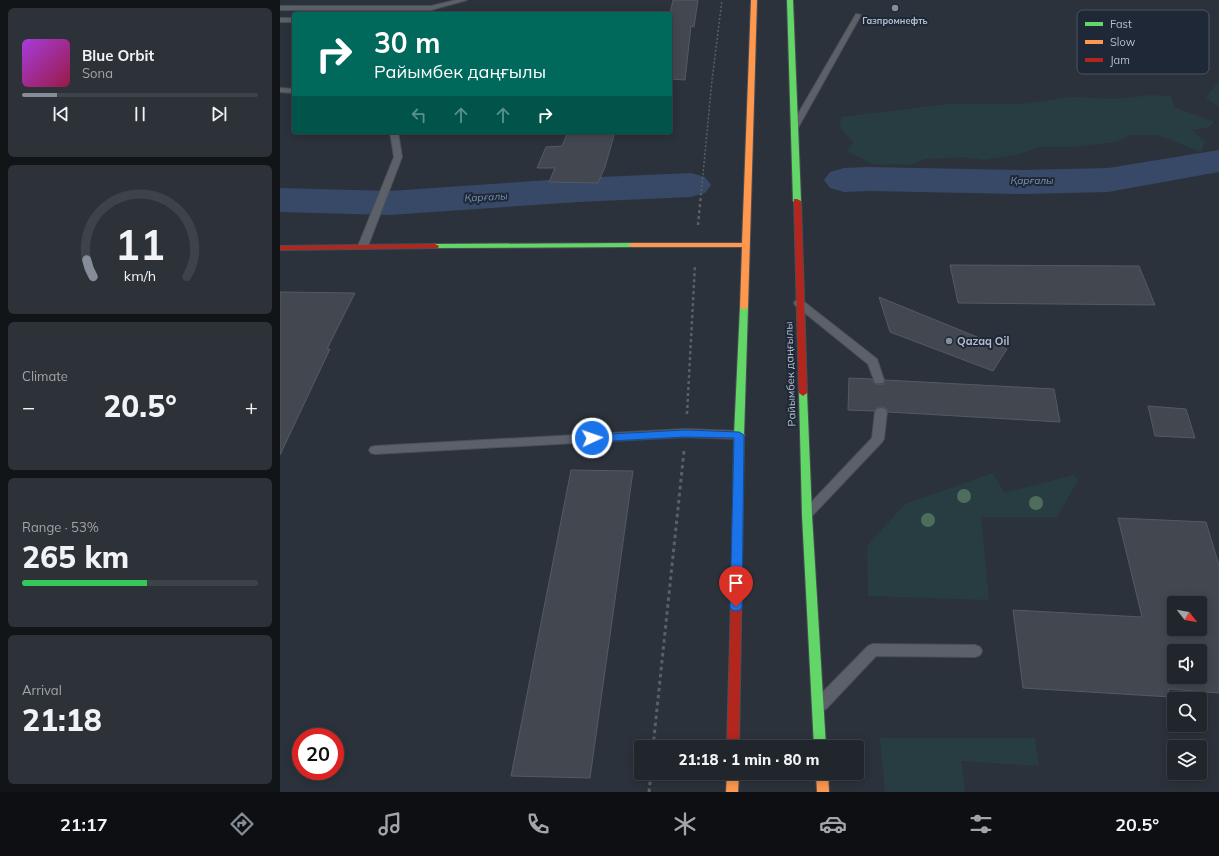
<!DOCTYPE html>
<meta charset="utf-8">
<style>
body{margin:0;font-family:Mulish,sans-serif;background:#2d3238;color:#f1f3f6;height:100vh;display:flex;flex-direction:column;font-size:15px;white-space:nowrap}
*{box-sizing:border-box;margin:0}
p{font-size:13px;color:#a2a5a9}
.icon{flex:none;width:22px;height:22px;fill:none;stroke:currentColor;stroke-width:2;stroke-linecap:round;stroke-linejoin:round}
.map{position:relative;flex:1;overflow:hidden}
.drawer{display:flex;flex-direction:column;gap:8px;padding:8px;background:#121518;width:280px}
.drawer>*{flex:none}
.hud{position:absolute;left:12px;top:12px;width:380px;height:122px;border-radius:4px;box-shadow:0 2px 10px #0003,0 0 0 1px #3d4348;background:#00695c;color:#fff;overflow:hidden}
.needle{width:26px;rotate:121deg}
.fabs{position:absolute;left:887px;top:596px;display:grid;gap:8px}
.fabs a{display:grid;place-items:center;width:40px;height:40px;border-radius:4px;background:#20262c;box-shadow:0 2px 10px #0003,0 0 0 1px #3d4348;font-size:20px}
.speed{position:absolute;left:12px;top:728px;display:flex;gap:8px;font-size:20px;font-weight:700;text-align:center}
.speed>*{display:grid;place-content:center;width:52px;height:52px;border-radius:50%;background:#20262c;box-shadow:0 2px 10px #0003,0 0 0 1px #3d4348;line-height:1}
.speed .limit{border:6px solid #d22;background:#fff;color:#111}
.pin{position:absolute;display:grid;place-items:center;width:34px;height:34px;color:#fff;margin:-41px -17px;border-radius:50% 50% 50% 0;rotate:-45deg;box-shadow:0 0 4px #0007}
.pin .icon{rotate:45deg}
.me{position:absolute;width:44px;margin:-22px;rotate:87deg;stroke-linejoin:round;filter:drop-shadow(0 0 3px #0008)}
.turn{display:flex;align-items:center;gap:14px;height:84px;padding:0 16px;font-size:18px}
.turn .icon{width:52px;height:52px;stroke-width:2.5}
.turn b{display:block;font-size:28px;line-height:34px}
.lanes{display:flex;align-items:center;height:38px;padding:0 16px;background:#0003;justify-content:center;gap:20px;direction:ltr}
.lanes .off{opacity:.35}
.big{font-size:30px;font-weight:800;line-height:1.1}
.drawer .widget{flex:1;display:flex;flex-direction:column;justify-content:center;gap:6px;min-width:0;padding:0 14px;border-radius:6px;background:#2d3238}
.drawer .dial{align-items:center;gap:0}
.dial svg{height:104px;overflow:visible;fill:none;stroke:#3d4348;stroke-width:7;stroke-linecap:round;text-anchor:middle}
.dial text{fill:#f1f3f6;stroke:none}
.song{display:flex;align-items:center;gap:12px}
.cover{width:48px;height:48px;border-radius:6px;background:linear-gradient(135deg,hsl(280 70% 55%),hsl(340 70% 35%))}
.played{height:4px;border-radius:2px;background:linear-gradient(90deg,#858d99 15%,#3d4348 15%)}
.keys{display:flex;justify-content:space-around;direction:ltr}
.heat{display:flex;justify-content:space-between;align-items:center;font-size:22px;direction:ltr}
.charge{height:6px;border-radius:3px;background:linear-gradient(90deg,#34c759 53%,#3d4348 0)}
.trip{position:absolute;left:354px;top:740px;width:230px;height:40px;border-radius:4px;background:#20262c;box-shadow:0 2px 10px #0003,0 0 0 1px #3d4348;font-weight:800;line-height:40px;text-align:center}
.dock{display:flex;height:64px;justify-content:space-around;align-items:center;background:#0d0f12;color:#a2a5a9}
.dock .icon{width:28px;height:28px}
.dock .on{color:#858d99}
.dock b{font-size:18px;color:#f1f3f6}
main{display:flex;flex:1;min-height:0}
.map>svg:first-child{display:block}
.green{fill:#283d42}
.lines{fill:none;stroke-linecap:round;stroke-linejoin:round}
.river{fill:#374966;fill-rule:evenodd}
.building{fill:#434850;stroke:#535a63;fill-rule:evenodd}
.lane-casing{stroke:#4a4e55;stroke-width:2}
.fast-casing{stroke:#4a4e55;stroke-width:2}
.slow-casing{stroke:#4a4e55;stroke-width:2}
.jam-casing{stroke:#4a4e55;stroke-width:2}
.path-far2{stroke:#596066;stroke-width:1.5;stroke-dasharray:2 2;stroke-linecap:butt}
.path-far1{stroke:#596066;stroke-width:2.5;stroke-dasharray:3 3;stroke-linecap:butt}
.path{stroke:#596066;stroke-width:3;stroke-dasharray:3.5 3.5;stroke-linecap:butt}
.lane{fill:#5c6169;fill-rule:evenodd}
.fast{fill:#63d668;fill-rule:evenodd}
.slow{fill:#ff974d;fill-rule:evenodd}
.jam{fill:#b3261e;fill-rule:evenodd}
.tree{fill:#4f6d5d}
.route{fill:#1a73e8;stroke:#114b97}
.poi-dot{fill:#858d99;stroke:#1e2837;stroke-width:1.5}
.labels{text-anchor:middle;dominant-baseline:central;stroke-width:4;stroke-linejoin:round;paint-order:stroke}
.far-poi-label{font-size:9px;font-weight:bold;fill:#b6becc;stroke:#1e2837}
.far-water-label{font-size:10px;font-style:italic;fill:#7c93b4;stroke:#1e2837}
.poi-label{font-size:11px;font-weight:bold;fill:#b6becc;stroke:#1e2837;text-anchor:start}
.street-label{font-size:11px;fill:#b6becc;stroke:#1e2837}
.key{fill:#1e2837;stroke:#4c5564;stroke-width:1}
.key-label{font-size:11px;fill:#b6becc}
</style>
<main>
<section class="drawer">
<div class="widget">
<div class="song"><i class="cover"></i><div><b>Blue Orbit</b><p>Sona</p></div></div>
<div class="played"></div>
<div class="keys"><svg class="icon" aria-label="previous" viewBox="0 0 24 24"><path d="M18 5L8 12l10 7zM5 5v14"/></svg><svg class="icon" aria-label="pause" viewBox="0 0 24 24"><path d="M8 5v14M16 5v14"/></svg><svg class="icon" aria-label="next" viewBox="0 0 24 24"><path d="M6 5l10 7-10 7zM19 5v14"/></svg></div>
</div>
<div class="widget dial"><svg viewBox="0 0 100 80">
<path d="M14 69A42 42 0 1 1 86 69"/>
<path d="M14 69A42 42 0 0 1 9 56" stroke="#858d99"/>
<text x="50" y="56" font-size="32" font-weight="700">11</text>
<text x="50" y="72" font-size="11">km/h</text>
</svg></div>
<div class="widget"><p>Climate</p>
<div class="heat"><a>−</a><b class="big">20.5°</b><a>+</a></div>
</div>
<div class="widget"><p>Range · 53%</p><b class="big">265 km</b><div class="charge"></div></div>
<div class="widget"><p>Arrival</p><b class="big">21:18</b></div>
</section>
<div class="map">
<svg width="939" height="792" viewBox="0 0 939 792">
<rect width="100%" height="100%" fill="#2b323b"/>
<g class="green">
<polygon points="939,81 939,107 926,98"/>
<polygon points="871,95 891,96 894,107 935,122 929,127 912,130 925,142 921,152 878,135 851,135 836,142 791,147 760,147 740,154 704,160 685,157 645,159 630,165 592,164 567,151 573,142 560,127 561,117 669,104 741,104 792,97 836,99"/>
<polygon points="713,473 724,493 794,475 798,480 777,517 701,517 709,600 588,596 587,546 625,504"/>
<polygon points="600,738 755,738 759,766 681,761 685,792 605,792"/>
</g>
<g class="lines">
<g class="river">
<polygon points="939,150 939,172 828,192 743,194 589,191 564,192 550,188 544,180 550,172 564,168 589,167 743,170 828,168"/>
<polygon points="411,173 425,177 431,185 425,193 411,197 298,202 109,215 0,212 0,188 109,191 298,178"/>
</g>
</g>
<g class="building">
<polygon points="393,0 418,0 414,27 411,26 405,80 390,79 390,14"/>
<polygon points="288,132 335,132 325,167 318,183 269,182 275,168 257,168 266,147 282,146"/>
<polygon points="670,265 859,266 875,305 678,303"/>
<polygon points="0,292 75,293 47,349 50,349 0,455"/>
<polygon points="599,297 702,339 727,349 713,371 610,332"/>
<polygon points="569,378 592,379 595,384 604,384 605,380 774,389 780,422 608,412 606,408 601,407 597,408 594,411 568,410"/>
<polygon points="868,406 906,409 915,438 875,436"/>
<polygon points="291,470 353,471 310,778 231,776"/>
<path d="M838,518L926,522L939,565V693L888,689L891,697L743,688L733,610L862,617ZM894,603H920V629H894ZM894,651H920V677H894Z"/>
</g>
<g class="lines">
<g class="lane-casing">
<g id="lane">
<polygon points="176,0 187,0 151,10 0,10 0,6 151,6"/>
<polygon points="576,14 581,15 519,126 518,128 512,128 511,126"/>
<rect x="0" y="18" width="14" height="4"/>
<polygon points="0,88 14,89 14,93 0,92"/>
<polygon points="110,132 118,132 122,157 88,246 83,249 78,246 114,157"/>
<polygon points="519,300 523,301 597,359 604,380 603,383 595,383 588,364 515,305 514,303 515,301"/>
<polygon points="601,408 605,409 607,412 604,439 602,442 532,516 528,518 524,516 522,513 524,510 592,438 595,412 597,409"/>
<polygon points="405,429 459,431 463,432 465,435 463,438 459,439 405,437 95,454 91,453 89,450 91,447 95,446"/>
<polygon points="593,644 695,645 700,647 702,651 700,655 695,657 596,656 546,709 541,711 536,709 534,704 536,699 588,646"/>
</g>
</g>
<g class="fast-casing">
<g id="fast">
<polygon points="507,0 513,0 521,201 517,203 513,201"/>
<polygon points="352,243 356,245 355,247 155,248 151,246 155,244"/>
<polygon points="464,304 468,307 464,435 462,564 461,567 457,568 453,567 452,564 454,435 460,307"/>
<polygon points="523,390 527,393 532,515 546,747 534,747 522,515 519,393"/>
</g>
</g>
<g class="slow-casing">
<g id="slow">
<polygon points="471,0 477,0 468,307 464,310 460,307 462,247 352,247 348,245 352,243 462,243"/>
<polygon points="447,773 459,773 458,792 446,792"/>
<polygon points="536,773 548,773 549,792 537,792"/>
</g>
</g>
<g class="jam-casing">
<g id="jam">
<polygon points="514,199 517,199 521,201 527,393 523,396 519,393"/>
<polygon points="155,244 159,246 158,248 0,250 0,246"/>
<polygon points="457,560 461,561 462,564 459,747 447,747 452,564 453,561"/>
</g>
</g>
<polyline class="path-far2" points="421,195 432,80 442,0"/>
<g class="path-far1">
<polyline points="418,225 421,194"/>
<polyline points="407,414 415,265"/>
</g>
<g class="path">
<polyline points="373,747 404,451"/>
<polyline points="369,792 371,773"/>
</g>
<use href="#lane" class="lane"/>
<use href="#fast" class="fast"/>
<use href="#slow" class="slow"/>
<use href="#jam" class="jam"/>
</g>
<g class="tree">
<circle cx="684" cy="496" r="7"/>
<circle cx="756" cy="503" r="7"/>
<circle cx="648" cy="520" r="7"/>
</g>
<polygon class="route" points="405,430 459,432 464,435 462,607 460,610 456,611 452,610 450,607 454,438 405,437 312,442 308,438 312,435"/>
<g class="poi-dot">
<circle cx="615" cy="8" r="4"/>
<circle cx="669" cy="341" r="4"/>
</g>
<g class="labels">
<g class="far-poi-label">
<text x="615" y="20">Газпромнефть</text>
</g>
<g class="far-water-label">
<text x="752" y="180">Қарғалы</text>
<text transform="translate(206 197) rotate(-3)">Қарғалы</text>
</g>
<g class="poi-label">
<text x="677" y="341">Qazaq Oil</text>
</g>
<g class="street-label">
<text transform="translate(510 374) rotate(-92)">Райымбек даңғылы</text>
</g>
</g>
<rect x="797" y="10" width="132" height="64" rx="6" class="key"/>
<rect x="805" y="22" width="18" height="4" fill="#63d668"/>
<rect x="805" y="40" width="18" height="4" fill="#ff974d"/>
<rect x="805" y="58" width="18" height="4" fill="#b3261e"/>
<g class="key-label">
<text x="830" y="28">Fast</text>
<text x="830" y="46">Slow</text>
<text x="830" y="64">Jam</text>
</g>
</svg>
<div class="fabs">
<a><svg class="needle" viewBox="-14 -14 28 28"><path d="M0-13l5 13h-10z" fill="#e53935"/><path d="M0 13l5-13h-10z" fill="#a2a5a9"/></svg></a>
<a><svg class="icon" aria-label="sound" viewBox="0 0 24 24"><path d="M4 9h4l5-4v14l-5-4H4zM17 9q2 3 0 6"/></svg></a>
<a><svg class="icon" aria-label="search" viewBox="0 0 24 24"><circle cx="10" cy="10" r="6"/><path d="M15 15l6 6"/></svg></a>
<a><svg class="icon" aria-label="layers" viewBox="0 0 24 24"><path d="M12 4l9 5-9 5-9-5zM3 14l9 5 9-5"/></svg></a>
</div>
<div class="speed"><div class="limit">20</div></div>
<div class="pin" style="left:456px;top:607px;background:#d93025"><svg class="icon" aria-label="arrive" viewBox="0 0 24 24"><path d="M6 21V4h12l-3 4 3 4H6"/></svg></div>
<svg class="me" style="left:312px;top:438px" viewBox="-20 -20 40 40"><circle r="17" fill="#1a73e8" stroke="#fff" stroke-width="3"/><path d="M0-11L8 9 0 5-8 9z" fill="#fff"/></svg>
<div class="trip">21:18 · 1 min · 80 m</div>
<div class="hud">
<div class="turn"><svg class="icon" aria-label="right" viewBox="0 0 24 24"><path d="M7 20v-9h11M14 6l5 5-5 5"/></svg><div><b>30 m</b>Райымбек даңғылы</div></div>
<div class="lanes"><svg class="icon off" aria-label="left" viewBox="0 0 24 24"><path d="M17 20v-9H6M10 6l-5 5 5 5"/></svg><svg class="icon off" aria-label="ahead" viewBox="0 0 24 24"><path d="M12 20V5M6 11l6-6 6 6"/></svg><svg class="icon off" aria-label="ahead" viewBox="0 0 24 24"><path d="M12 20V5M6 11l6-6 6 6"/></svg><svg class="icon" aria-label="right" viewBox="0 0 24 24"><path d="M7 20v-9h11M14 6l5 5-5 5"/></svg></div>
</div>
</div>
</main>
<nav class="dock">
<b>21:17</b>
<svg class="icon on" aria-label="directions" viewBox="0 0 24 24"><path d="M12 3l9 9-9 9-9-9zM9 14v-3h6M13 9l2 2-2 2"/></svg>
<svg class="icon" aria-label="music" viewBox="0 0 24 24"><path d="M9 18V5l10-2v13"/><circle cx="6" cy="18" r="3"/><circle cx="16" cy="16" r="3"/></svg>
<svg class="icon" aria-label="phone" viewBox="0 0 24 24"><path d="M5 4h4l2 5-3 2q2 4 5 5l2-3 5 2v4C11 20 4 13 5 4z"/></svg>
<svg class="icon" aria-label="climate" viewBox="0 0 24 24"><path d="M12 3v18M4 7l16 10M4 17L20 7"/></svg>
<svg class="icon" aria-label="car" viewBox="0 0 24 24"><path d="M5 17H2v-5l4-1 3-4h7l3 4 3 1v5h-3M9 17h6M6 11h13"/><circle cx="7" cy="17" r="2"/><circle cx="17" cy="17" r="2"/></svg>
<svg class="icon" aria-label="filters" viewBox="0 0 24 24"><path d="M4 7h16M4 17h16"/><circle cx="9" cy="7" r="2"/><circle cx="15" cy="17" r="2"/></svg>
<b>20.5°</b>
</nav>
